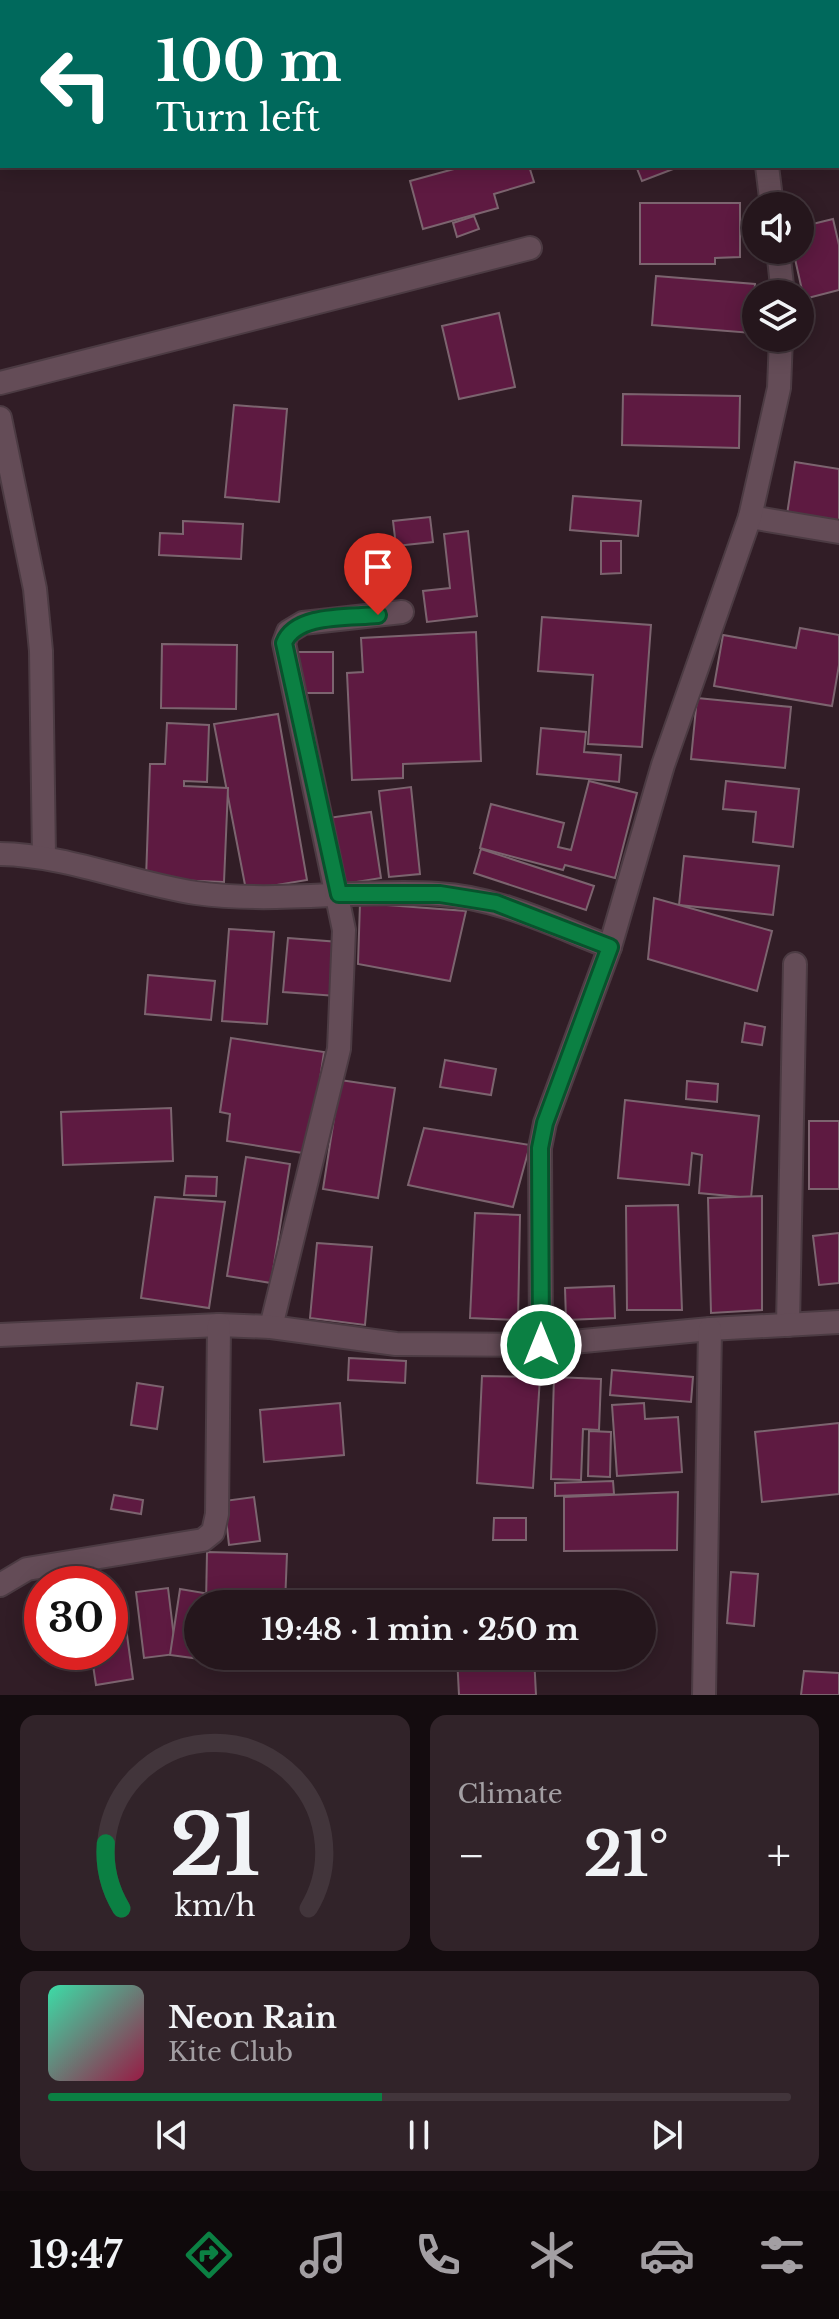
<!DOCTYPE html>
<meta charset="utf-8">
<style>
body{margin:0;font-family:"Libre Baskerville",serif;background:#312329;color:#f1f3f6;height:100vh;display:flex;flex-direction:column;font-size:30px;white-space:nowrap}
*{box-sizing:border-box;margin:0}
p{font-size:26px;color:#a39fa3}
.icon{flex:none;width:44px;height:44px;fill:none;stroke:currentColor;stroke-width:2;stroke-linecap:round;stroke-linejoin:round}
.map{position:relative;height:1695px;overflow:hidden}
.side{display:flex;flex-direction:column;gap:20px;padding:20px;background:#140c0f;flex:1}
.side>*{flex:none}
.guide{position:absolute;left:0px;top:0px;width:840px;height:168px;box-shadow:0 4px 20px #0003,0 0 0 2px #42353b;background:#00695c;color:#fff;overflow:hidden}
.fabs{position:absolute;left:742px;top:192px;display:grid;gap:16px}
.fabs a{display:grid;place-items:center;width:72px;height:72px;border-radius:50%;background:#25161c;box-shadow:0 4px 20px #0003,0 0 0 2px #42353b;font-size:40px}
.speed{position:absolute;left:24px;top:1566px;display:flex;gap:16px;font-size:40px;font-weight:700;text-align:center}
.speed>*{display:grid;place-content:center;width:104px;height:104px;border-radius:50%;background:#25161c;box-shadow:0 4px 20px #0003,0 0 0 2px #42353b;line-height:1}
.speed .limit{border:12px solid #d22;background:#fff;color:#111}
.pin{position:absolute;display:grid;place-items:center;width:68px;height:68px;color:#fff;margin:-82px -34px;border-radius:50% 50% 50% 0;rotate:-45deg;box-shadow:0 0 8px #0007}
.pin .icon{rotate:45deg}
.me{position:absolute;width:88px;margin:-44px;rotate:0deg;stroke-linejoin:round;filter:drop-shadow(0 0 6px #0008)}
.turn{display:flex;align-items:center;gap:28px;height:168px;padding:0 24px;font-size:36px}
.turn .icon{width:104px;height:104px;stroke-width:2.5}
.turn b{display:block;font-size:56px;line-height:68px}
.big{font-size:60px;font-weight:800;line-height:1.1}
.side .tile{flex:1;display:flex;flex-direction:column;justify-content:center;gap:12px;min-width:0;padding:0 28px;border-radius:16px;background:#312329}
.side .dial{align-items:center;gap:0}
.dial svg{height:208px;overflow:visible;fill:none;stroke:#42353b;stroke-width:7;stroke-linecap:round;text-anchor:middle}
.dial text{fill:#f1f3f6;stroke:none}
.song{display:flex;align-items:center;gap:24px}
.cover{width:96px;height:96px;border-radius:12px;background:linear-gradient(135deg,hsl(160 70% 55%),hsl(340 70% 35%))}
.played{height:8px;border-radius:4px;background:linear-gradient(90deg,#0b8043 45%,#42353b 45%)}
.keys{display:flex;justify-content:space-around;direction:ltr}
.heat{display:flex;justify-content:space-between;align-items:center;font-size:44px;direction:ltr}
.side .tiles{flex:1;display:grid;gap:20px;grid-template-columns:1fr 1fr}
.tile:last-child{grid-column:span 2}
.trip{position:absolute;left:184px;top:1590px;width:472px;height:80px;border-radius:40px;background:#25161c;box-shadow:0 4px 20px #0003,0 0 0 2px #42353b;font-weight:800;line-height:80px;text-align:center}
.tabs{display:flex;height:128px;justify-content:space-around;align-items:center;background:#0f090b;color:#a39fa3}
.tabs .icon{width:56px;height:56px}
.tabs .active{color:#0b8043}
.tabs b{font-size:36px;color:#f1f3f6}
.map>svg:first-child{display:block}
.building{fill:#5e1a41;stroke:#7c646f;stroke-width:2}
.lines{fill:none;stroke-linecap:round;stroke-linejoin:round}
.minor-casing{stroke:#4c3b43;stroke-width:26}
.minor{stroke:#644c57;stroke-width:22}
.route-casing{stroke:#07532c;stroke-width:20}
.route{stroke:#0b8043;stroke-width:14}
</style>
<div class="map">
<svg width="839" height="1695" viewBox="0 0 839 1695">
<rect width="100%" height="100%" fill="#311d26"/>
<g class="building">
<polygon points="753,0 839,0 839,12 838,2"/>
<polygon points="465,166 529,166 534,182 494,194 498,208 423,229 410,181"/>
<polygon points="636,166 681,166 642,181"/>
<polygon points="640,203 740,203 740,257 715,258 715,264 640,264"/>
<polygon points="474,216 479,229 457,237 453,223"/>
<polygon points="833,219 839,245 839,290 804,299 793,250 800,250 800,227"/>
<polygon points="656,276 755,284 752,333 652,325"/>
<polygon points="499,313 515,387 459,399 442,326"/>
<polygon points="623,394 740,396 739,448 622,445"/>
<polygon points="234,405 287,409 279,502 225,497"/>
<polygon points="795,462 839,469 839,529 786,521"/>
<polygon points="573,496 641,501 638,536 570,530"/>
<polygon points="430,517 433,542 396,546 393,521"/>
<polygon points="183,521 243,524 241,559 159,555 160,533 183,534"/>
<polygon points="468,531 477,616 427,622 423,591 450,588 444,534"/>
<polygon points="601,541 621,541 621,573 601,574"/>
<polygon points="542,617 651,625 642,747 588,744 593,675 538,671"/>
<polygon points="800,628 839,635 839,665 832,706 714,686 723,635 796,648"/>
<polygon points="476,632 481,761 403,764 403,778 352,780 347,673 363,672 361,638"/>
<polygon points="162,644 237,645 236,709 161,708"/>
<polygon points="294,652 333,652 333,693 293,693"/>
<polygon points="697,698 791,707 785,768 691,759"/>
<polygon points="278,714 307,880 246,890 214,724"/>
<polygon points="167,723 209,725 207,782 184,781 184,786 228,788 224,882 146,879 150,764 165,764"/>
<polygon points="541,728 586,732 584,752 621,755 619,782 537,774"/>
<polygon points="589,781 637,793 615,878 565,865 563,870 480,848 491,804 564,823 558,847 571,850"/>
<polygon points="726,781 799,789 793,847 753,842 756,812 723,809"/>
<polygon points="411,787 420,874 389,877 379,791"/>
<polygon points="371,812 381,878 338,885 328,818"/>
<polygon points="481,849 594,886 586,910 474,873"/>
<polygon points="684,856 779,866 773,915 679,905"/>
<polygon points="654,898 772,931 757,991 648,959"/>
<polygon points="360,903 466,911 450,981 358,964"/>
<polygon points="229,929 274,932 267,1024 222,1021"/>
<polygon points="288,938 339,942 336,996 283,992"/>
<polygon points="148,975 215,981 211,1020 145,1014"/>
<polygon points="745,1023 765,1027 762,1045 742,1042"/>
<polygon points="231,1038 324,1052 309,1154 227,1141 230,1114 220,1112"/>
<polygon points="445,1060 496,1069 491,1095 440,1087"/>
<polygon points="340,1080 395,1088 378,1198 323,1189"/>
<polygon points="687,1081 718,1084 717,1102 686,1099"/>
<polygon points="625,1100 759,1116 751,1198 699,1193 702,1155 692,1153 689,1185 618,1178"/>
<polygon points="171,1108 173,1161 63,1165 61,1112"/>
<rect x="809" y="1121" width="30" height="68"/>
<polygon points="424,1128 530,1145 513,1207 408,1185"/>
<polygon points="246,1157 290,1164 271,1283 227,1276"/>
<polygon points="186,1176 217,1177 216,1196 184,1195"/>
<polygon points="762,1196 762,1310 711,1313 708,1198"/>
<polygon points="155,1197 225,1202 209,1308 141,1298"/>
<polygon points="678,1205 682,1310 627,1310 626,1206"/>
<polygon points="475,1213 520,1215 518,1320 470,1318"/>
<polygon points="839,1233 839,1283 819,1285 813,1236"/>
<polygon points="317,1243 372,1247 365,1325 310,1318"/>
<polygon points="614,1286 615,1318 566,1320 565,1288"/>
<polygon points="349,1358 406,1361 405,1383 348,1380"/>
<polygon points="612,1370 693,1377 691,1402 610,1395"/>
<polygon points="482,1376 540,1377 533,1488 477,1483"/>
<polygon points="554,1377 601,1379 599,1430 583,1429 581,1480 551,1479"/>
<polygon points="137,1383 163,1387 157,1429 131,1425"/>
<polygon points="340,1403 344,1455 264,1462 260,1410"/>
<polygon points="644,1403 645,1419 678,1417 682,1472 617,1476 612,1405"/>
<polygon points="839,1423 839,1494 762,1502 755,1432"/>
<polygon points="589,1431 611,1432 610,1477 588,1476"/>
<polygon points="613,1481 614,1494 555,1496 555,1483"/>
<polygon points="678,1492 677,1550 564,1551 564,1497"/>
<polygon points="114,1495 143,1500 141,1514 111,1509"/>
<polygon points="254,1497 260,1541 229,1545 224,1501"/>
<polygon points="494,1518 526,1518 526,1540 493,1540"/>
<polygon points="207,1552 287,1554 285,1604 206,1604"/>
<polygon points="731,1572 758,1574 754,1626 727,1623"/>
<polygon points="168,1588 176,1654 144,1658 136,1592"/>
<polygon points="180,1589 204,1593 202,1604 198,1604 193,1658 170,1655"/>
<polygon points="121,1591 133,1679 96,1685 91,1652 110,1652 110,1593"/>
<polygon points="457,1656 534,1656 536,1695 459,1695"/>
<polygon points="804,1671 839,1673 839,1695 801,1695"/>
</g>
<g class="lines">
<g class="minor-casing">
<g id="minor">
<polyline points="210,0 211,2"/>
<polyline points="738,0 739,2"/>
<polyline points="335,2 339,0"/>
<polyline points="0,154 2,153"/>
<polyline points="767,166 772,206"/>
<polyline points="778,250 783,294"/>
<polyline points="0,383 530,248"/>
<polyline points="0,418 35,589 41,651 44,857"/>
<polyline points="750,517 839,532"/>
<path d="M0,854C67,855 130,883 196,893C275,904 357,889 438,894C498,897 555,926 610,947"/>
<polyline points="788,1325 795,964"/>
<polyline points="271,1327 339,1049 344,930 284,643 288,632 303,623 402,612"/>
<polyline points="0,1335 219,1325 271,1327 396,1344 541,1345 710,1329 839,1322"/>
<polyline points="541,1345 540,1148 545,1123 610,947 663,765 750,517 779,388 781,338"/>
<polyline points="0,1585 27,1569 203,1540 213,1532 217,1514 219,1325"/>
<polyline points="704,1695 710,1329"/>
</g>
</g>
<use href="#minor" class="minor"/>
</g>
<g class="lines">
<g class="route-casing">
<path id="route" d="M378,615C349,618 296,613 284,643L339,894H440L496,903L610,947L545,1123L540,1148L541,1345"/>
</g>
<use href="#route" class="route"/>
</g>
</svg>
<div class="fabs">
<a><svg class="icon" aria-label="sound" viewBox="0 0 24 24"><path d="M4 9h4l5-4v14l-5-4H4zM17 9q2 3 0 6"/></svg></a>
<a><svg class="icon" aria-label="layers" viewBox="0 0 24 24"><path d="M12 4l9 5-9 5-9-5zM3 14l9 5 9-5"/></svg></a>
</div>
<div class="speed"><div class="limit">30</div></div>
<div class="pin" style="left:378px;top:615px;background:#d93025"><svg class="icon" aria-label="arrive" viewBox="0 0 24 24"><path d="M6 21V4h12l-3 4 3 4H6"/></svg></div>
<svg class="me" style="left:541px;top:1345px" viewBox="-20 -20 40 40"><circle r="17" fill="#0b8043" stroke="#fff" stroke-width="3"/><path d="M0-11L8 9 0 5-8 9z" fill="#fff"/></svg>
<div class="trip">19:48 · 1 min · 250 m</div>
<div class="guide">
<div class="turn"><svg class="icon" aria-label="left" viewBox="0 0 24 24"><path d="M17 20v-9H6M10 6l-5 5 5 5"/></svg><div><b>100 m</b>Turn left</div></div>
</div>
</div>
<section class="side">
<div class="tiles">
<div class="tile dial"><svg viewBox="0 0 100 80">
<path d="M14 69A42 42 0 1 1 86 69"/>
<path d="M14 69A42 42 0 0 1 8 44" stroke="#0b8043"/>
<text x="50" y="56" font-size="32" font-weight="700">21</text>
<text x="50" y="72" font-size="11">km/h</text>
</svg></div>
<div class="tile"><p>Climate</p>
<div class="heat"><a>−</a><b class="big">21°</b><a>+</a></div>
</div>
<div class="tile">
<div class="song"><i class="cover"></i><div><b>Neon Rain</b><p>Kite Club</p></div></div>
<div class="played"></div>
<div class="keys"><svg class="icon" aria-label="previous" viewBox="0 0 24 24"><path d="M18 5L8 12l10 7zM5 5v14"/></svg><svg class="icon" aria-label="pause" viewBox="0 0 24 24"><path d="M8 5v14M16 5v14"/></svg><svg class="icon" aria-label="next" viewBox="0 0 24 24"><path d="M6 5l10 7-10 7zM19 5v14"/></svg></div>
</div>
</div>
</section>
<nav class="tabs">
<b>19:47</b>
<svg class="icon active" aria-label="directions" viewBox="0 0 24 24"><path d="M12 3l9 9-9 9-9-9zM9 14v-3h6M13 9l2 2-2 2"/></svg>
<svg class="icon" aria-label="music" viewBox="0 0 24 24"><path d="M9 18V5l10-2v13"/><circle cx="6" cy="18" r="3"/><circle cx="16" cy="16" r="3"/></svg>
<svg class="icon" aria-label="phone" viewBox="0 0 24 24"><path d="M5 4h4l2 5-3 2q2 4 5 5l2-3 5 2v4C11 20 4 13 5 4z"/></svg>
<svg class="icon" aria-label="climate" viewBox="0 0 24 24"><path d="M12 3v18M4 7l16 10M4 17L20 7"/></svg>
<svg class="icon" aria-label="car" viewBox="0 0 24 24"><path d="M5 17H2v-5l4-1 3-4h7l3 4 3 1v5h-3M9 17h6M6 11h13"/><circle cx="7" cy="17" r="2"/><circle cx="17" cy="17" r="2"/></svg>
<svg class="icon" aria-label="filters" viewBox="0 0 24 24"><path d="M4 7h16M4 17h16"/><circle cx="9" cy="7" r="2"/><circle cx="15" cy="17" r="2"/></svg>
</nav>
